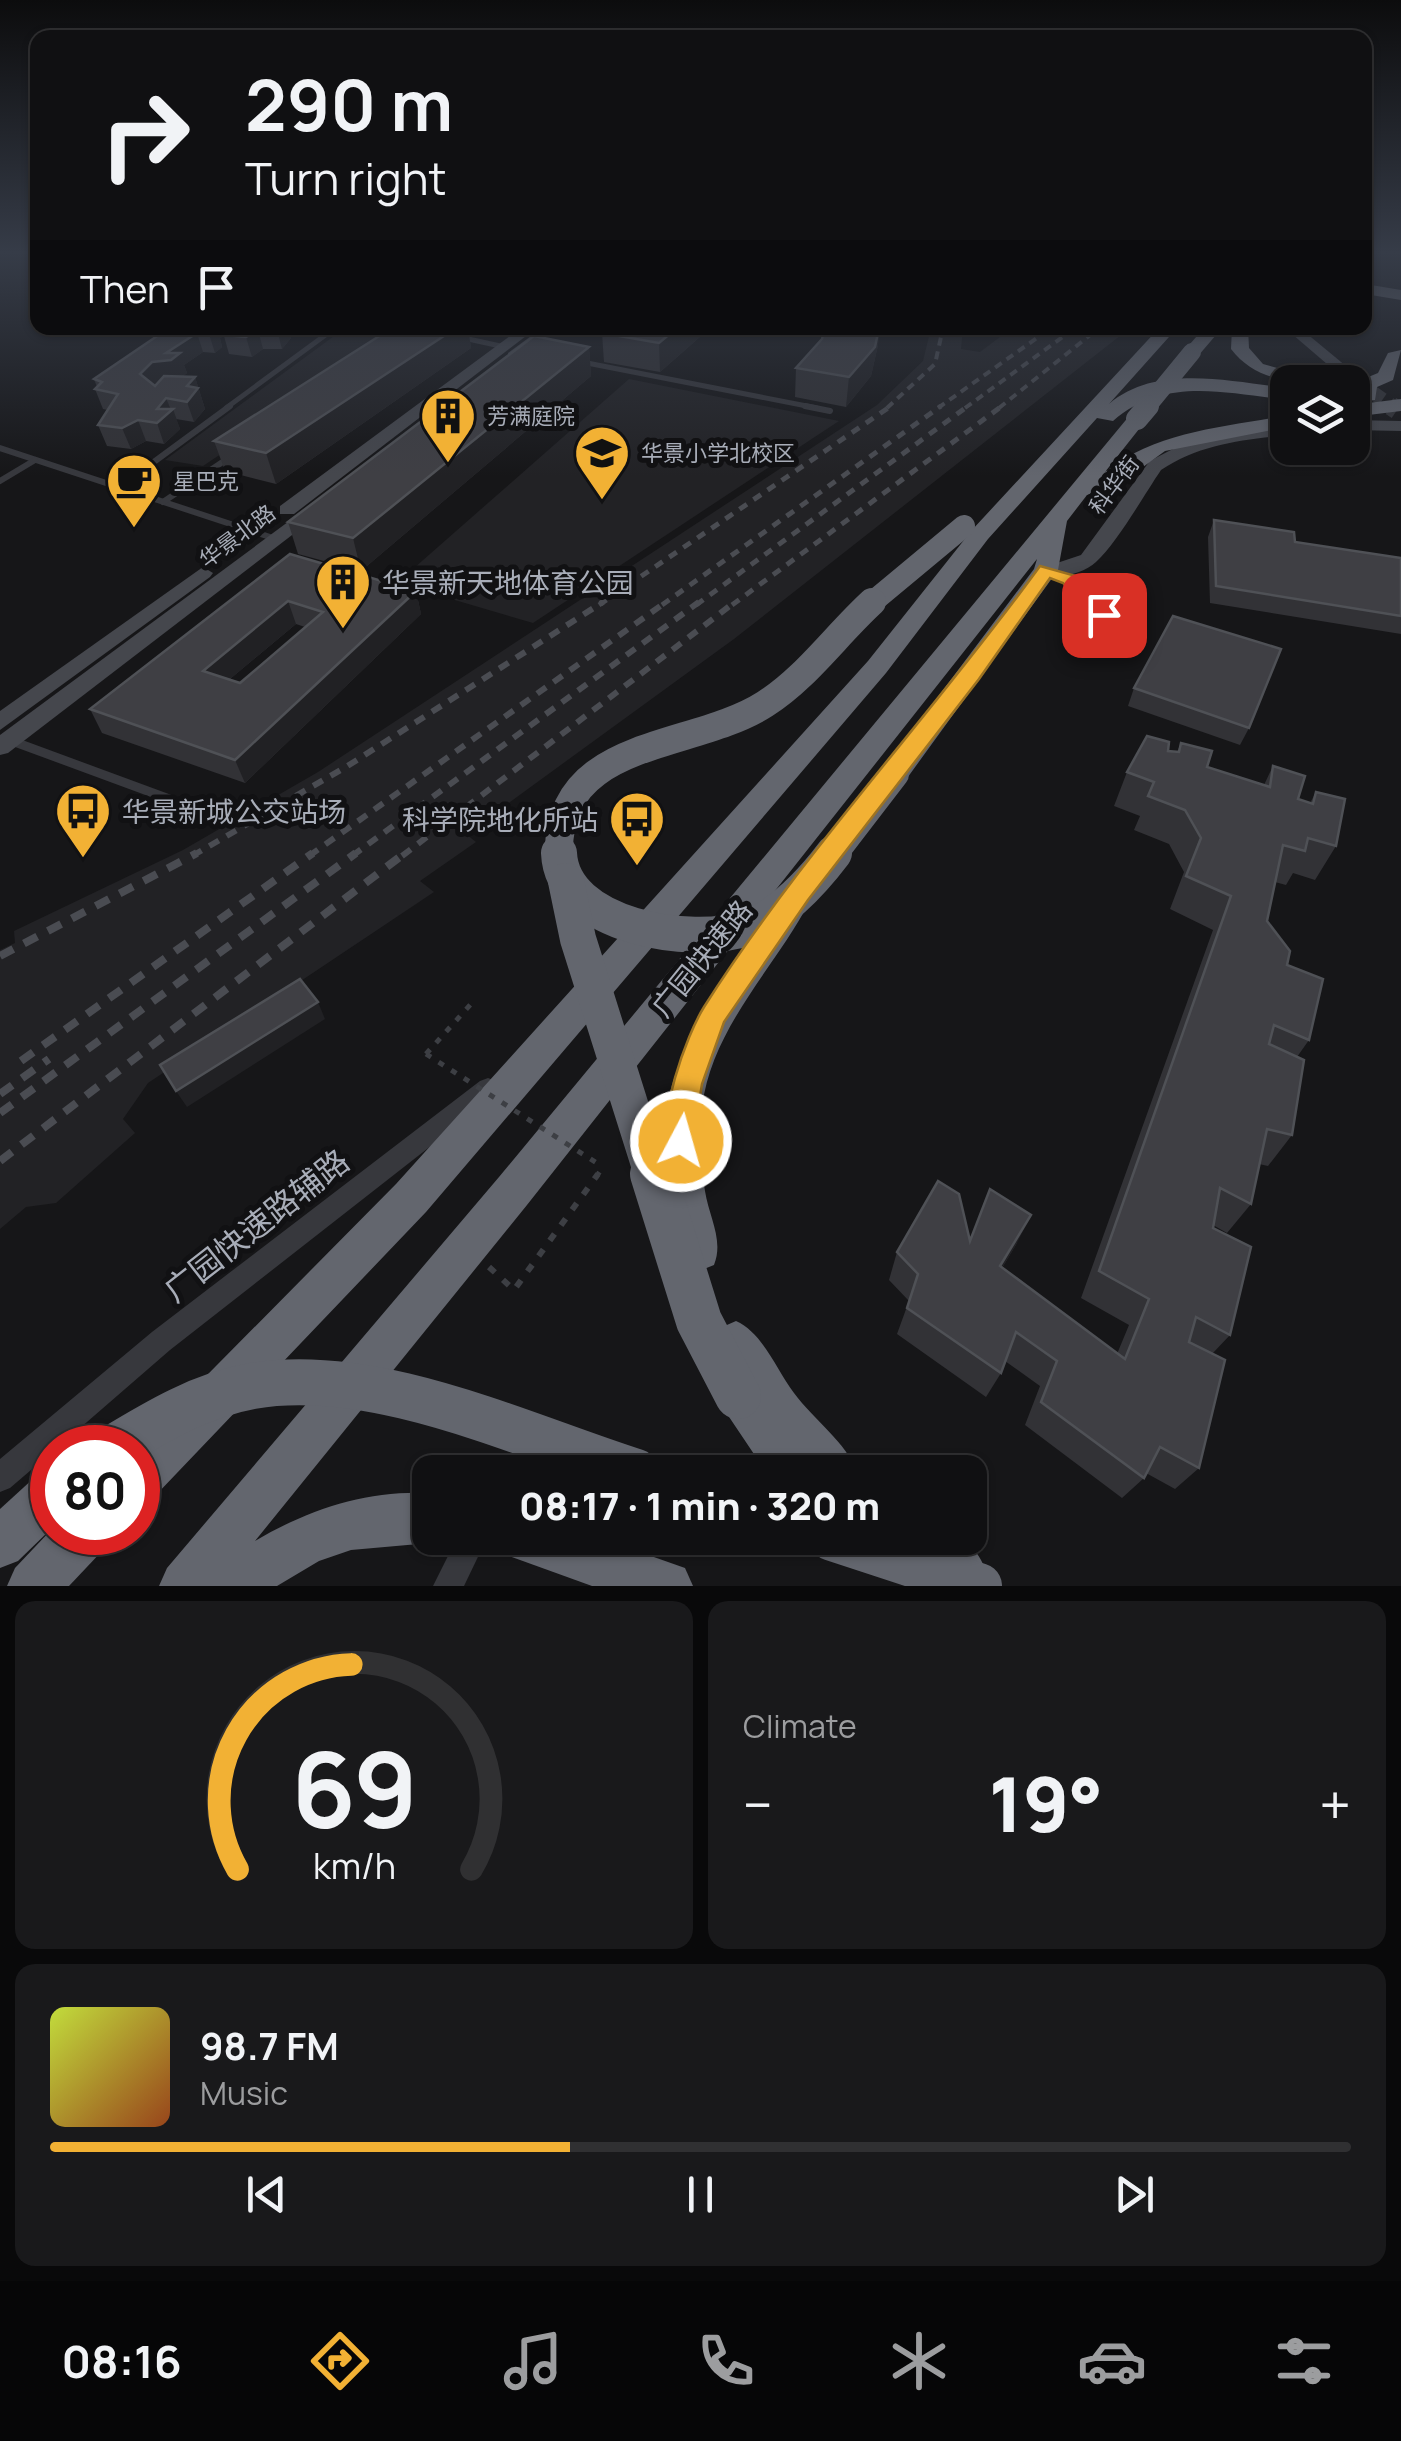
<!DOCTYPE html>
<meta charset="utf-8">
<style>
body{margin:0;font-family:Manrope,"Noto Sans SC",sans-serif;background:#19191b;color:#f1f3f6;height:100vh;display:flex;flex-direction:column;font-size:38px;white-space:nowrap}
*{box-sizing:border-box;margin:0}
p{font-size:32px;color:#9c9d9f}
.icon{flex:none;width:55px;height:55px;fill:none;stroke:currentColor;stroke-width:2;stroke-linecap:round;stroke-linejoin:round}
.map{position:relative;height:1586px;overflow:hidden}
.side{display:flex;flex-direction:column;gap:15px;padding:15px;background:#09090a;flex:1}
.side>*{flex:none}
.hud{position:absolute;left:30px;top:30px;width:1342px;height:305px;border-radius:20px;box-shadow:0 2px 8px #0004,0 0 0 2px #303032;background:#101012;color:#f1f3f6;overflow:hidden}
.fabs{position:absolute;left:1270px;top:365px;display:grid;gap:20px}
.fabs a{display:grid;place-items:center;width:100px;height:100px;border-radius:20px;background:#101012;box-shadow:0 2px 8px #0004,0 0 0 2px #303032;font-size:50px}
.speed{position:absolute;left:30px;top:1425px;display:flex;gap:20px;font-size:50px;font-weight:700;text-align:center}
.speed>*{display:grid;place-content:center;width:130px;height:130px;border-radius:50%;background:#101012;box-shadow:0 2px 8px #0004,0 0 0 2px #303032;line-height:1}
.speed .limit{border:15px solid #d22;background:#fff;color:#111}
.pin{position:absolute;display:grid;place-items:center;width:85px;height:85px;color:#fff;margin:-42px;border-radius:20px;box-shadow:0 5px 15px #0006}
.me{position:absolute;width:110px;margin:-55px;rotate:6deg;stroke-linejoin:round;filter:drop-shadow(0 0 8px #0008)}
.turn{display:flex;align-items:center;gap:35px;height:210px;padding:0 50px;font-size:45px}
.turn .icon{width:130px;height:130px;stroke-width:2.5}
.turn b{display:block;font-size:70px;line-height:85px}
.then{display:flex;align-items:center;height:95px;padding:0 50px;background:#0003;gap:20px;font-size:38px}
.big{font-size:75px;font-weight:800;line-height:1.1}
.side .tile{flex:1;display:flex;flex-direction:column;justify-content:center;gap:15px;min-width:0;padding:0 35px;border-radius:20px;background:#19191b}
.side .dial{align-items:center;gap:0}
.dial svg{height:260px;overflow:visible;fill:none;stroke:#303032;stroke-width:7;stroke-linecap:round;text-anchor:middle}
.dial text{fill:#f1f3f6;stroke:none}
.song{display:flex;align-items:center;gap:30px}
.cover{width:120px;height:120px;border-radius:15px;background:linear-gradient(135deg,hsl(70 70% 55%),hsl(20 70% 35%))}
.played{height:10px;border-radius:5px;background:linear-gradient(90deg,#f2b134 40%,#303032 40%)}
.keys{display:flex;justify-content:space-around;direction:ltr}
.heat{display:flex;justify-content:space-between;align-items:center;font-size:55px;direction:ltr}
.side .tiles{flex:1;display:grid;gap:15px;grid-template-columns:1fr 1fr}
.tile:last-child{grid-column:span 2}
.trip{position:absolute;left:412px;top:1455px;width:575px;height:100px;border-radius:20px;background:#101012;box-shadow:0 2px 8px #0004,0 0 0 2px #303032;font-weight:800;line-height:100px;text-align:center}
.dock{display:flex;height:160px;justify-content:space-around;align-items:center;background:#060607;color:#9c9d9f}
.dock .icon{width:70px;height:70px}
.dock .selected{color:#f2b134}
.dock b{font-size:45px;color:#f1f3f6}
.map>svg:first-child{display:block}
.built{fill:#222225}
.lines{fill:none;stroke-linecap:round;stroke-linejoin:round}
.secondary-tunnel-far1{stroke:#333438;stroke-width:14;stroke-dasharray:14 8;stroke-linecap:butt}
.secondary-tunnel{stroke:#333438;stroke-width:19;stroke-dasharray:19 9;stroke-linecap:butt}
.path-far1{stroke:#3d3f44;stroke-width:5;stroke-dasharray:6 9;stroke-linecap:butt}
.path{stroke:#3d3f44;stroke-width:6;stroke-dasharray:8 11;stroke-linecap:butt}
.lane-far2{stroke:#37383d;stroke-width:5}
.lane-far1{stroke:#37383d;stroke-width:6}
.lane{stroke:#37383d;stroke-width:9}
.street{fill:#37383d;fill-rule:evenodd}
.secondary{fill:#45474d;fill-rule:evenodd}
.highway{fill:#63666e;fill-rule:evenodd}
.rail-far3{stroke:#4a4c52;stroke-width:4;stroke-dasharray:8 6;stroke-linecap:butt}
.rail-far2{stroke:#4a4c52;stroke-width:5;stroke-dasharray:9 8;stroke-linecap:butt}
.rail-far1{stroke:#4a4c52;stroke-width:6;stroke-dasharray:11 9;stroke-linecap:butt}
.rail{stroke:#4a4c52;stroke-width:8;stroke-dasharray:15 12;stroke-linecap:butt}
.path-bridge{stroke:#3d3f44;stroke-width:5;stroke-dasharray:6 9;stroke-linecap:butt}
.highway-bridge-far4{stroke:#63666e;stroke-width:18}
.highway-bridge-far3{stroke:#63666e;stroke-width:22}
.highway-bridge-far2{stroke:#63666e;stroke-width:28}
.highway-bridge-far1{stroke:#63666e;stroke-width:36}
.highway-bridge{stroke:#63666e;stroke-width:46}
.wall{fill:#323236;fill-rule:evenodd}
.shaded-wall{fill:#212124}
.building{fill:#3f3f44;stroke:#4f5156;stroke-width:2.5;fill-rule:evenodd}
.route{fill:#f2b134;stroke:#9d7322;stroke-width:2.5}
.labels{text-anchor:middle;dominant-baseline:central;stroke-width:10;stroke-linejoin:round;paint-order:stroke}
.far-poi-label{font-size:22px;fill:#a8adb8;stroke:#111113;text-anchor:start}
.far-street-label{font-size:22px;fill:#a8adb8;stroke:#111113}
.poi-label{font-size:28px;fill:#a8adb8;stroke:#111113;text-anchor:start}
.street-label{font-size:28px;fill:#a8adb8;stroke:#111113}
.near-street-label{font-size:32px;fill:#a8adb8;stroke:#111113}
</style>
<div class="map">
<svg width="1401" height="1586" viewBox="0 0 1401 1586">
<rect width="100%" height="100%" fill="#161618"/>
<g class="built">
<polygon points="345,328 405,331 203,466 165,460"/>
<polygon points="931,328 963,328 961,349 980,352 1012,328 1130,328 734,639 466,834 476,842 420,881 434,892 148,1083 123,1119 135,1133 56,1203 26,1207 0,1229 0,950 15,943 14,931 183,850 318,772 877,405 923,361"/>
<polygon points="629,379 839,421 533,623 397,583"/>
</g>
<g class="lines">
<polyline class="secondary-tunnel-far1" points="1353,379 1395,408"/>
<polyline class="secondary-tunnel" points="1391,406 1397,410"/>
<g class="path-far1">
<polyline points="426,1054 471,1004"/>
<polyline points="596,1177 603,1167"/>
</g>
<polyline class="path" points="489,1267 514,1290 598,1174"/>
<g class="lane-far2">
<polyline points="459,337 505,347"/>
<polyline points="582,362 817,408"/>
<polyline points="226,408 335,328"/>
</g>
<g class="lane-far1">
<polyline points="805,406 830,411"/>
<polyline points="0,448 276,539"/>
<polyline points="147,467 230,406"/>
<polyline points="0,481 35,460"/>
<polyline points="163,502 230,457"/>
<polyline points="1054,573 1070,580 1094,605"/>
</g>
<g class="lane">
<polyline points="1092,602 1142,638"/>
<polyline points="12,741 191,807"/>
</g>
<g class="street">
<polygon points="488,1078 496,1081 499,1088 496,1095 170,1350 57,1448 52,1448 52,1452 10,1488 0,1492 0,1459 152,1332 480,1081"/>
<polygon points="457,1538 487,1538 464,1586 433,1586"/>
</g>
<g class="secondary">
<polygon points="542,328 558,328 518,359 508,359 508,353"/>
<polygon points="1285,328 1300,328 1358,376 1358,382 1348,382"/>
<polygon points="518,330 530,333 294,514 280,514 280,506"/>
<polygon points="1352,420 1401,421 1401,431 1352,430"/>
<path d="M1288,425V435C1242,440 1200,444 1161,470C1144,495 1117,543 1096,562C1082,575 1050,582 1036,570L1081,555L1149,462C1191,435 1239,431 1288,425Z"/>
<polygon points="315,502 324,508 322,512 8,753 0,755 0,735"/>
<polygon points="203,567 213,573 210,577 0,730 0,711"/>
</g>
<g class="highway">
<polygon points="1365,284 1401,290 1401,300 1365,294"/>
<path d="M1159,328H1177L1109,404C1157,363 1231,382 1288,388V400C1225,393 1164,376 1113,421L1097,418L988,539L886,673L426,1212L155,1496L138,1503L135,1448L396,1184L868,661L972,530Z"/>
<polygon points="1204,328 1222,328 1198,356 1186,356 1183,352"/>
<path d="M1232,328H1248L1249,348L1263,364L1329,382C1291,384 1255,380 1231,349Z"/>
<polygon points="1401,350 1393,380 1377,387 1375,400 1361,400 1361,380 1378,373 1388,353"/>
<polygon points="1401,399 1401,411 1352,417 1352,405"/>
<path d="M1130,415L1147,419L1105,472C1159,430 1222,428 1288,415V427L1165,451L1103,496L1087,495L1067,521L1058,570L905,781H885L880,774L1034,569L1037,559L527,1205L255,1541C309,1509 367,1490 430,1493V1538H443L430,1543L351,1550L319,1561L277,1586H159L167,1568L499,1177Z"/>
<path d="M792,890L804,894L809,903C773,970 712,1028 702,1107C699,1135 700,1163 705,1191C709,1217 724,1240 714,1265L699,1271L684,1265C622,1115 697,1013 780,894Z"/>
<path d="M736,1321C763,1333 776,1369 794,1393C814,1420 846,1442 857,1472H766L715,1396L722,1380L729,1376L713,1344L720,1328Z"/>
<polygon points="52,1469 52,1528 18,1561 0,1568 0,1509 35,1477"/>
<polygon points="52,1529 110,1532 103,1550 69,1586 7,1586 15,1568"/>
<polygon points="502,1538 600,1538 685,1568 693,1586 592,1586 509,1556"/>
<path d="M890,1538C924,1536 967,1527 983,1564L975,1582C944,1586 901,1566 890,1538Z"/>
</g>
<g class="rail-far3">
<polyline points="887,408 935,364 943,328"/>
<polyline points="938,408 1051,328"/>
<polyline points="965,408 1075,328"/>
<polyline points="999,408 1099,328"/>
</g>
<g class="rail-far2">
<polyline points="599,605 891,406"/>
<polyline points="662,605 941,406"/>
<polyline points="696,605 968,406"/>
<polyline points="732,605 1002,406"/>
</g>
<g class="rail-far1">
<polyline points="192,856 346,767 603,602"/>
<polyline points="309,856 666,602"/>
<polyline points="352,856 699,602"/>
<polyline points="402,856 735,602"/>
</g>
<g class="rail">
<polyline points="0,956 197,853"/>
<polyline points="21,1061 313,853"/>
<polyline points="0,1094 49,1059"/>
<polyline points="0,1113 356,853"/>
<polyline points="0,1161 405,853"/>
</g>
<polyline class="path-bridge" points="426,1054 603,1167"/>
<polyline class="highway-bridge-far4" points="1146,408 1192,352"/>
<g class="highway-bridge-far3">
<polyline points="1137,419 1148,406"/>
<polyline points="869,605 964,526"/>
</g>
<g class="highway-bridge-far2">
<path d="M559,856C555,737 692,751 765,704C806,678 836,635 872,602"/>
<polyline points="832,856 895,774"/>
</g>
<g class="highway-bridge-far1">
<path d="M559,853C562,927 692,947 747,928C782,915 812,882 834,853"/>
<polyline points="566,881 578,939 653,1177"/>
</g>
<g class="highway-bridge">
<polyline points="653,1174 699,1321 738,1396"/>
<path d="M113,1448C156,1422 201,1395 252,1386C375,1365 520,1435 636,1472"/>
<polyline points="832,1538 979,1586"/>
</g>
</g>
<g class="wall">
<polygon points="169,328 307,328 301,332 289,330 291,338 282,349 263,349 252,357 229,354 224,336 220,338 222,347 215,353 203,352 184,365 187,373 182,377 195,377 205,409 194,422 176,419 180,429 164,444 146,441 131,449 107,446 98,425 108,410 103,409 95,389 97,387 94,379"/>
<polygon points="392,328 501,328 487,336 469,333 471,348 276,484 225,471 214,441"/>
<polygon points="710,328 660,372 604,362 602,333"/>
<polygon points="817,328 879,328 878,345 871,376 846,407 795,397 796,368 822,339 823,337"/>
<polygon points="589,347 591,376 361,571 298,554 288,522"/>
<polygon points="1214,520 1295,542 1401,558 1401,634 1210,603 1208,537"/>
<path d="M290,554L416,591L421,614L245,783L102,733L90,709ZM296,624L305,627L240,683L230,679Z"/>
<polygon points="1134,688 1249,728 1240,745 1128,706"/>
<polygon points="1181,743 1207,767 1264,785 1273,766 1298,799 1310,803 1316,792 1336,846 1315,880 1293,873 1286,885 1275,882 1267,921 1287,965 1309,1040 1297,1057 1292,1135 1268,1166 1259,1164 1251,1204 1227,1233 1213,1225 1230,1335 1212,1354 1199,1468 1175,1489 1146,1473 1144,1478 1122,1498 1025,1425 1040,1386 1005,1361 1001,1373 986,1397 897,1334 909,1301 889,1280 897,1252 970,1240 990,1189 1017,1243 1002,1268 1117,1354 1129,1325 1081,1298 1213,930 1170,909 1184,872 1169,844 1134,830 1140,816 1114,806 1127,772 1168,751 1177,752"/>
</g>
<g class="shaded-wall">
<polygon points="204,328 222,328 225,335 220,338 222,347 215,353 209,334"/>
<polygon points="269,328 288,328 291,338 282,349 277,330"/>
<polygon points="456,328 468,328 471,348 276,484 266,453"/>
<polygon points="486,328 501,328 487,336"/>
<polygon points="677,328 710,328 660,372 659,343"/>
<polygon points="879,328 878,345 871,376 846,407 849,377"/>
<polygon points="258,330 263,349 252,357 246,337"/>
<polygon points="197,333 203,352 184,365 187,373 178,380 147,394 140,374 152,362"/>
<polygon points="589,347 591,376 361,571 353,538"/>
<polygon points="195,377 205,409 194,422 187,402 187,386"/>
<polygon points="166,398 171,410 173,409 180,429 164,444 157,423 157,409"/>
<polygon points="138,420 146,441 131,449 122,428"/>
<polygon points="416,591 421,614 245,783 235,760"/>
<polygon points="288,601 296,624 212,694 203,671"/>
<polygon points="318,1002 325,1019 187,1107 176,1091"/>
<polygon points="1031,1215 1017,1243 987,1293 1000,1266"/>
</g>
<g class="building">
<polygon points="169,328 216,328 209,334 197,333 166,353 180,353 171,360 152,362 140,374 155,386 164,376 195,377 187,386 198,388 187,402 166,398 157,409 173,409 157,423 138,420 122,428 98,425 118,394 95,389 102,382 94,379"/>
<polygon points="225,328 279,328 277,330 258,330 246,337 223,335"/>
<polygon points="392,328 456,328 266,453 214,441"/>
<polygon points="609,328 677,328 659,343 602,333"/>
<polygon points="825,328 879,328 875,347 849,377 796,368 822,339"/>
<polygon points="534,336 589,347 353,538 288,522"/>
<polygon points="1214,520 1294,532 1295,542 1401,558 1401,616 1216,586"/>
<path d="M290,554L416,591L235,760L90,709ZM288,601L323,612L240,683L203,671Z"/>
<polygon points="1173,616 1281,649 1249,728 1134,688"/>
<polygon points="1147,736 1169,742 1168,751 1179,752 1181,743 1212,751 1207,767 1270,787 1273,766 1305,776 1298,799 1313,804 1316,792 1345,799 1336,846 1308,838 1305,851 1283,845 1267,921 1290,951 1287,965 1323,979 1309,1040 1274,1025 1269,1044 1304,1060 1292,1135 1267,1129 1251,1204 1220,1188 1213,1228 1251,1247 1230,1335 1196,1317 1189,1342 1225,1360 1199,1468 1160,1447 1144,1478 1041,1402 1057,1361 1016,1332 1001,1373 907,1308 918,1274 897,1252 938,1181 959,1194 970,1241 990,1189 1031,1215 1000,1266 1125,1359 1149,1299 1099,1271 1231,896 1186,876 1201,838 1185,810 1148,796 1154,782 1127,772"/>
<polygon points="300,979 318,1002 176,1091 160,1065"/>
</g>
<linearGradient id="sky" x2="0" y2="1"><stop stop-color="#0c0c0d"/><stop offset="0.53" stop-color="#363c48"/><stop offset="1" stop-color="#363c48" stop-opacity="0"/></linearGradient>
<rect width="1401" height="476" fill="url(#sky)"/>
<path class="route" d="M1040,566L1076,576L1114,615L1097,619L1063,583L1050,578L979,679L808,900L724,1022L702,1084L691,1151L681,1155L670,1151C656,1119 686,1036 704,1007C803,851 932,715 1040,566Z"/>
<defs>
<g id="building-pin" transform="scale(2.875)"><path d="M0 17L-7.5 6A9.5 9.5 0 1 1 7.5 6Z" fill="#f2b134" stroke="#111113"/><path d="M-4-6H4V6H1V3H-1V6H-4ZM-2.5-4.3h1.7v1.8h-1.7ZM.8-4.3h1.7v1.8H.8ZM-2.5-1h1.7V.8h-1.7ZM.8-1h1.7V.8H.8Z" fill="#111"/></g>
<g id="school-pin" transform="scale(2.875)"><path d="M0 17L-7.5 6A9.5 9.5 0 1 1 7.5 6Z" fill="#f2b134" stroke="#111113"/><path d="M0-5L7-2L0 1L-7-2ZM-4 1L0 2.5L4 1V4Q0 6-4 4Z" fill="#111"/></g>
<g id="cafe-pin" transform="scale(2.875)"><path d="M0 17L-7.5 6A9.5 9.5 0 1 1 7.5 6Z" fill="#f2b134" stroke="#111113"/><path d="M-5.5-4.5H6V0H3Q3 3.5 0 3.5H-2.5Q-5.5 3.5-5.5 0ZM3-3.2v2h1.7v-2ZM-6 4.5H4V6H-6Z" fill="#111"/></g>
<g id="bus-pin" transform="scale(2.875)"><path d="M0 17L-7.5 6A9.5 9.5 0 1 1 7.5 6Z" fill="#f2b134" stroke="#111113"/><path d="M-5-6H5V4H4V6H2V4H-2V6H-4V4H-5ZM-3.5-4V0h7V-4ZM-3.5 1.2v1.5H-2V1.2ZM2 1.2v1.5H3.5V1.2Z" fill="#111"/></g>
</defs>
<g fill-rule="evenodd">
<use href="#building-pin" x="448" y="416"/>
<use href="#school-pin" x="602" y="453"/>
<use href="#cafe-pin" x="134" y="481"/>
<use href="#building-pin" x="343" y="582"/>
<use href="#bus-pin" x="83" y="811"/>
<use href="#bus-pin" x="637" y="819"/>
</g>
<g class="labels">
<g class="far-poi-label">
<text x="487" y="416">芳满庭院</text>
<text x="641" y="453">华景小学北校区</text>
<text x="173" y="481">星巴克</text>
</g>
<g class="far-street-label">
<text transform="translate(1114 485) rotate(-53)">科华街</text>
<text transform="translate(237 536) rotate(-37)">华景北路</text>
</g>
<g class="poi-label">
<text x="382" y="582">华景新天地体育公园</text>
<text x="122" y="811">华景新城公交站场</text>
<text x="598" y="819" text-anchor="end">科学院地化所站</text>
</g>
<g class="street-label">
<text transform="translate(701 958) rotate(-51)">广园快速路</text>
</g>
<g class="near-street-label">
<text transform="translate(256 1225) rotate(-38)">广园快速路辅路</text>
</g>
</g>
</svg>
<div class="fabs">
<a><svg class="icon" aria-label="layers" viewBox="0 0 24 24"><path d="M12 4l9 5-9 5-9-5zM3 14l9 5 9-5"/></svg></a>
</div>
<div class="speed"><div class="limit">80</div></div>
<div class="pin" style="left:1104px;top:615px;background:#d93025"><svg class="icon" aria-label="arrive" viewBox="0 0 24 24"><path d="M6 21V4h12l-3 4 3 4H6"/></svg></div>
<svg class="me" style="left:681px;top:1141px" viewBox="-20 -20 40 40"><circle r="17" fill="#f2b134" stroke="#fff" stroke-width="3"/><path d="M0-11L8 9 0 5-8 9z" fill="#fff"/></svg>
<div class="trip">08:17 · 1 min · 320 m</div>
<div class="hud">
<div class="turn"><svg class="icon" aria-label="right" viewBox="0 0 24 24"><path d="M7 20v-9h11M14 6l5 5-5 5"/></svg><div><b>290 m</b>Turn right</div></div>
<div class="then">Then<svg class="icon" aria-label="arrive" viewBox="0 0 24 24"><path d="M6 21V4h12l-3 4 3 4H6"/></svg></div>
</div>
</div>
<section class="side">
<div class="tiles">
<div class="tile dial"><svg viewBox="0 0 100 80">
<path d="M14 69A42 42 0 1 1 86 69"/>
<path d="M14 69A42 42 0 0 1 49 6" stroke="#f2b134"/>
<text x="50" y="56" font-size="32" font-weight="700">69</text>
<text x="50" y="72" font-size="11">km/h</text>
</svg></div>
<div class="tile"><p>Climate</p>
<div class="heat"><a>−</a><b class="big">19°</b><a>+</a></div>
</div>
<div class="tile">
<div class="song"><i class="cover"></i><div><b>98.7 FM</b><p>Music</p></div></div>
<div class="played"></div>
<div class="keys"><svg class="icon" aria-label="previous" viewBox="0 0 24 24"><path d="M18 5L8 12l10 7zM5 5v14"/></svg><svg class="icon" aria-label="pause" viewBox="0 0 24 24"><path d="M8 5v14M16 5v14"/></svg><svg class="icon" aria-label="next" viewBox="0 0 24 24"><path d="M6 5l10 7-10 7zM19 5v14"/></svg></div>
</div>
</div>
</section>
<nav class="dock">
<b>08:16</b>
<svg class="icon selected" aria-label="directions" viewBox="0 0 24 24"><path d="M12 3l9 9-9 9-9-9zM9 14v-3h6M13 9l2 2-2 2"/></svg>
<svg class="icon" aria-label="music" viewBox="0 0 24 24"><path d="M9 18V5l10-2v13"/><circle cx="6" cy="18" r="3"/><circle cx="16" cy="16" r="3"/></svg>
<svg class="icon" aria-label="phone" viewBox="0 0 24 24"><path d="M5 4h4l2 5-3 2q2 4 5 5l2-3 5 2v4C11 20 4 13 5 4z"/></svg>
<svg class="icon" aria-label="climate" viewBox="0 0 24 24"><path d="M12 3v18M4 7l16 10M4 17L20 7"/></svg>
<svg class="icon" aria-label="car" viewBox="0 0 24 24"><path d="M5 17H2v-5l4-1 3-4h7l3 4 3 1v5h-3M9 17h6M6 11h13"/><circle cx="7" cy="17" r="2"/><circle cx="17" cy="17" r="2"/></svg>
<svg class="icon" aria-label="filters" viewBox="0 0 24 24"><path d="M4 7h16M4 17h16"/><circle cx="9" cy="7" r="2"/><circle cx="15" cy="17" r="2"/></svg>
</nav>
